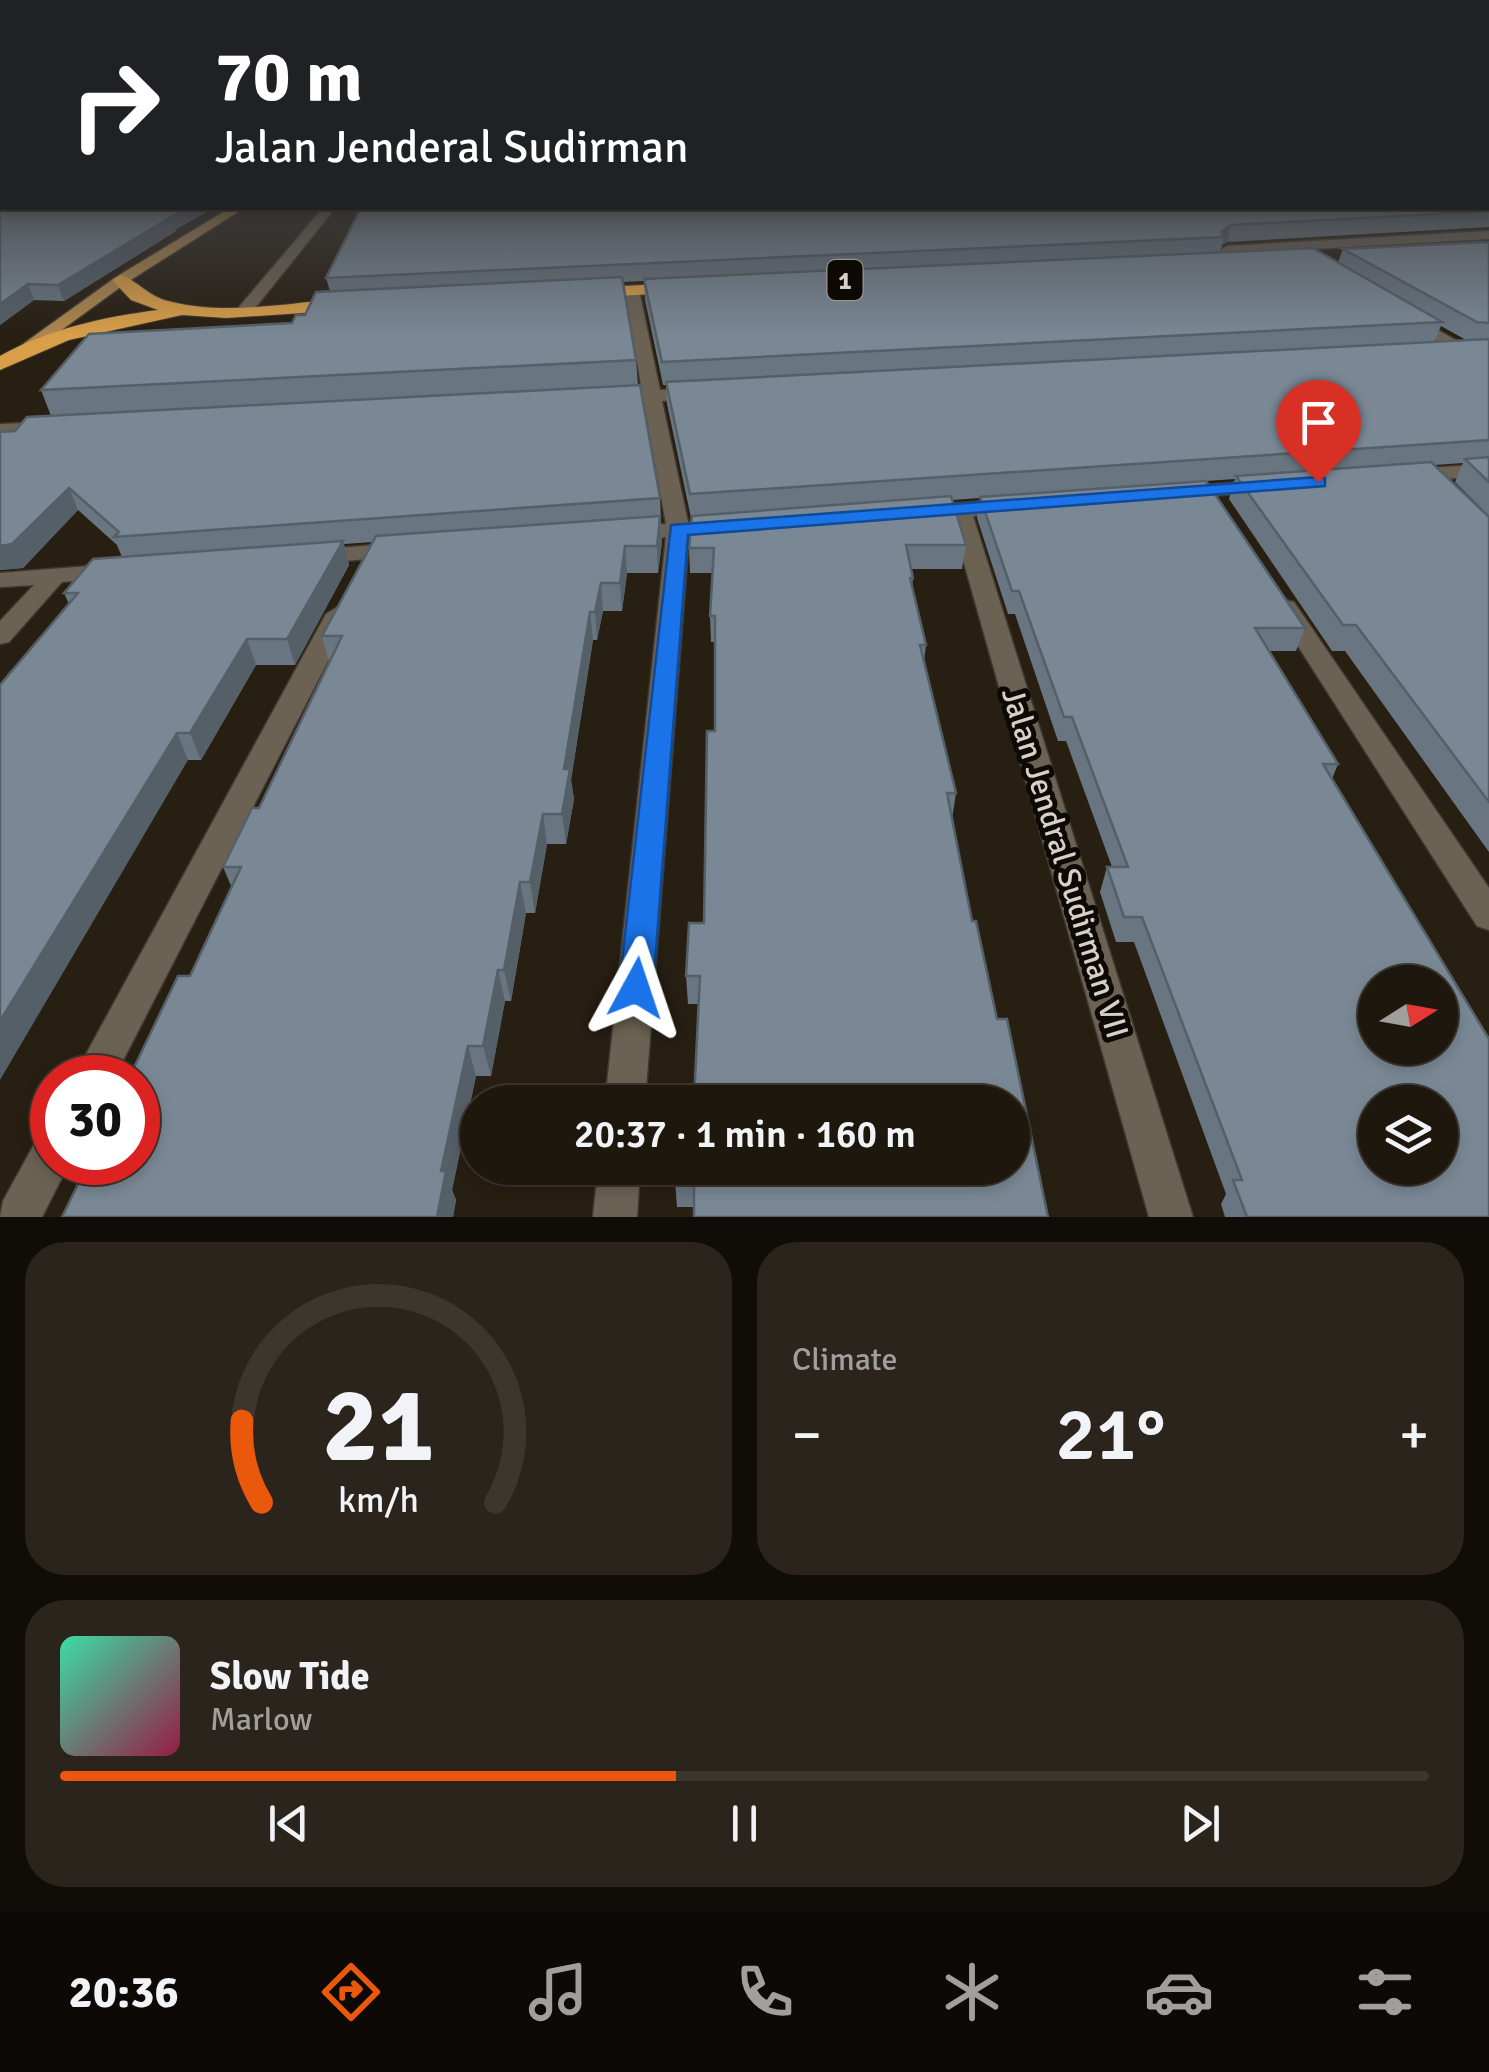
<!DOCTYPE html>
<meta charset="utf-8">
<style>
body{margin:0;font-family:Signika,sans-serif;background:#2b241c;color:#f1f3f6;height:100vh;display:flex;flex-direction:column;font-size:38px;white-space:nowrap}
*{box-sizing:border-box;margin:0}
p{font-size:32px;color:#a19f9e}
.icon{flex:none;width:55px;height:55px;fill:none;stroke:currentColor;stroke-width:2;stroke-linecap:round;stroke-linejoin:round}
.map{position:relative;height:1217px;overflow:hidden}
.sheet{display:flex;flex-direction:column;gap:25px;padding:25px;background:#100d08;flex:1}
.sheet>*{flex:none}
.banner{position:absolute;left:0px;top:0px;width:1490px;height:210px;box-shadow:0 5px 15px #0003,0 0 0 2px #3c362e;background:#202124;color:#fff;overflow:hidden}
.needle{width:65px;rotate:79deg}
.controls{position:absolute;left:1358px;top:965px;display:grid;gap:20px}
.controls a{display:grid;place-items:center;width:100px;height:100px;border-radius:50%;background:#1e170e;box-shadow:0 5px 15px #0003,0 0 0 2px #3c362e;font-size:50px}
.speed{position:absolute;left:30px;top:1055px;display:flex;gap:20px;font-size:50px;font-weight:700;text-align:center}
.speed>*{display:grid;place-content:center;width:130px;height:130px;border-radius:50%;background:#1e170e;box-shadow:0 5px 15px #0003,0 0 0 2px #3c362e;line-height:1}
.speed .limit{border:15px solid #d22;background:#fff;color:#111}
.pin{position:absolute;display:grid;place-items:center;width:85px;height:85px;color:#fff;margin:-102px -42px;border-radius:50% 50% 50% 0;rotate:-45deg;box-shadow:0 0 10px #0007}
.pin .icon{rotate:45deg}
.me{position:absolute;width:110px;margin:-55px;rotate:5deg;stroke-linejoin:round;filter:drop-shadow(0 0 8px #0008)}
.turn{display:flex;align-items:center;gap:35px;height:210px;padding:0 50px;font-size:45px}
.turn .icon{width:130px;height:130px;stroke-width:2.5}
.turn b{display:block;font-size:70px;line-height:85px}
.big{font-size:75px;font-weight:600;line-height:1.1}
.sheet .card{flex:1;display:flex;flex-direction:column;justify-content:center;gap:15px;min-width:0;padding:0 35px;border-radius:40px;background:#2b241c}
.sheet .dial{align-items:center;gap:0}
.dial svg{height:260px;overflow:visible;fill:none;stroke:#3c362e;stroke-width:7;stroke-linecap:round;text-anchor:middle}
.dial text{fill:#f1f3f6;stroke:none}
.song{display:flex;align-items:center;gap:30px}
.cover{width:120px;height:120px;border-radius:15px;background:linear-gradient(135deg,hsl(160 70% 55%),hsl(340 70% 35%))}
.played{height:10px;border-radius:5px;background:linear-gradient(90deg,#ea580c 45%,#3c362e 45%)}
.keys{display:flex;justify-content:space-around;direction:ltr}
.heat{display:flex;justify-content:space-between;align-items:center;font-size:55px;direction:ltr}
.sheet .tiles{flex:1;display:grid;gap:25px;grid-template-columns:1fr 1fr}
.card:last-child{grid-column:span 2}
.trip{position:absolute;left:460px;top:1085px;width:570px;height:100px;border-radius:50px;background:#1e170e;box-shadow:0 5px 15px #0003,0 0 0 2px #3c362e;font-weight:600;line-height:100px;text-align:center}
.dock{display:flex;height:160px;justify-content:space-around;align-items:center;background:#0c0906;color:#a19f9e}
.dock .icon{width:70px;height:70px}
.dock .current{color:#ea580c}
.dock b{font-size:45px;color:#f1f3f6}
.map>svg:first-child{display:block}
.lines{fill:none;stroke-linecap:round;stroke-linejoin:round}
.minor-casing{stroke:#403931;stroke-width:3}
.major-casing{stroke:#403931;stroke-width:3}
.highway-casing{stroke:#403931;stroke-width:2}
.minor{fill:#6c6254;fill-rule:evenodd}
.major{fill:#ad864d;fill-rule:evenodd}
.highway{fill:#d89e48;fill-rule:evenodd}
.wall{fill:#697580;fill-rule:evenodd}
.shaded-wall{fill:#555f68}
.building{fill:#7a8895;stroke:#555f68;stroke-width:2.5;fill-rule:evenodd}
.route{fill:#1a73e8;stroke:#114b97;stroke-width:2.5}
.labels{text-anchor:middle;dominant-baseline:central;stroke-width:10;stroke-linejoin:round;paint-order:stroke}
.shield{fill:#0d0905;stroke:#9a948e;stroke-width:2.5}
.shield-label{font-size:25px;font-weight:bold;fill:#d6d0c8}
.near-street-label{font-size:32px;fill:#d6d0c8;stroke:#0d0905}
</style>
<div class="map">
<svg width="1489" height="1217" viewBox="0 0 1489 1217">
<rect width="100%" height="100%" fill="#281f13"/>
<g class="lines">
<g class="minor-casing">
<g id="minor">
<polygon points="323,208 335,208 251,313 239,313 239,307"/>
<polygon points="1489,231 1489,239 1227,254 1220,250 1227,246"/>
<polygon points="632,286 639,290 660,390 699,388 708,393 699,398 662,401 688,522 723,520 734,527 723,534 689,536 645,1102 605,1102 666,537 628,540 617,533 628,526 666,524 644,402 609,404 600,398 609,392 642,391 625,290"/>
<polygon points="1408,313 1489,359 1489,371 1402,321 1400,318"/>
<polygon points="50,422 57,424 57,432 0,436 0,424"/>
<polygon points="1489,464 1489,476 1411,481 1401,475 1411,469"/>
<polygon points="1267,480 1278,486 1274,490 1182,499 1171,493 1182,487"/>
<polygon points="1012,499 1020,501 1023,506 1020,511 973,516 1193,1217 1149,1217 951,517 923,520 912,513 923,506"/>
<polygon points="399,543 407,545 411,550 407,555 314,564 302,557 314,550"/>
<polygon points="115,564 127,571 123,576 62,582 9,642 0,644 0,621 34,585 0,587 0,573"/>
<polygon points="1285,600 1294,602 1489,888 1489,930 1477,926 1273,607"/>
<polygon points="339,606 352,614 114,1078 73,1078 326,614"/>
<polygon points="52,1133 52,1162 70,1162 42,1217 0,1217 3,1201 37,1139"/>
<polygon points="598,1168 640,1168 637,1217 593,1217"/>
</g>
</g>
<g class="major-casing">
<polygon id="major" points="230,208 244,208 126,283 26,356 12,352 116,277"/>
</g>
<g class="highway-casing">
<g id="highway">
<path d="M121,275C138,281 148,296 168,301C225,316 289,303 347,298L356,304L347,310L226,318L182,315L69,340L0,370V356C49,329 103,317 158,310L131,300L112,280Z"/>
<polygon points="682,283 688,284 688,292 583,298 574,293 583,288"/>
</g>
</g>
<use href="#minor" class="minor"/>
<use href="#major" class="major"/>
<use href="#highway" class="highway"/>
</g>
<g class="wall">
<polygon points="0,164 175,230 176,231 64,301 34,300 0,325"/>
<path d="M1489,164V227L1227,242L1222,245L1220,252L1338,262L1343,249L1489,242V516L1455,482L1463,463L1435,465L1489,517V852L1345,651H1332L1229,499L1235,479L1206,481L1305,628L1296,651H1269L1338,764L1332,779L1489,1217H1225L1221,1204L1226,1194L1134,942H1116L1100,892L1107,867H1112L1066,741H1058L1015,614H1008L977,518L980,498L952,500L966,545L962,569H911L913,578L912,588L926,645L924,661L956,793L952,819L694,1207H677L675,1180L694,1100L699,1004H688L686,976L704,923L715,731V642H711L710,616L713,573H690L689,548L691,518L667,404L666,385H663L645,300L644,281L622,282L636,360L638,385L660,498L662,542L658,573H627L622,611H603L597,640H593L571,780L574,799L566,844H547L535,913H526L511,1001H505L491,1076H476L452,1190L456,1200L453,1217H62L190,976L232,888L223,867L259,808L329,662L322,636L373,542L344,544L349,565L295,665H256L201,760H188L69,604L64,593L122,557L117,545L78,510L23,568L0,570V432L15,431L51,416L41,390L292,323L305,315L330,291L326,278ZM1441,326L1466,340L1434,342Z"/>
</g>
<g class="shaded-wall">
<polygon points="186,208 214,208 175,230 176,231 64,301 58,285"/>
<polygon points="1231,225 1227,242 1222,245 1224,237 1221,232"/>
<polygon points="28,284 34,300 0,325 0,304"/>
<polygon points="69,488 78,510 23,568 0,570 0,546"/>
<polygon points="660,516 662,542 658,573 657,546"/>
<polygon points="343,541 349,565 295,665 287,639"/>
<polygon points="625,546 627,573 622,611 620,583"/>
<polygon points="601,583 603,611 597,640 595,612"/>
<polygon points="590,612 593,640 571,780 574,799 566,844 562,814 564,769"/>
<polygon points="247,639 256,665 201,760 190,733"/>
<polygon points="177,733 188,760 0,1080 0,1021"/>
<polygon points="543,814 547,844 535,913 530,882"/>
<polygon points="520,882 526,913 511,1001 504,970"/>
<polygon points="498,970 505,1001 491,1076 483,1046"/>
<polygon points="468,1046 476,1076 452,1190 456,1200 453,1217 437,1217 441,1171"/>
</g>
<g class="building">
<polygon points="0,164 2,164 2,208 186,208 58,285 28,284 0,304"/>
<polygon points="1488,164 1489,164 1489,211 1231,225 1221,232 1224,237 326,278 361,208 1488,208"/>
<polygon points="1489,242 1489,323 1477,322 1343,249"/>
<polygon points="1313,248 1442,322 662,362 644,279"/>
<polygon points="622,277 636,360 41,390 89,334 292,323 296,315 305,315 316,292"/>
<polygon points="1489,339 1489,440 690,494 666,382"/>
<polygon points="640,385 660,498 114,537 119,532 69,488 12,544 0,546 0,432 15,431 27,417"/>
<polygon points="1489,457 1489,482 1465,459"/>
<polygon points="1431,462 1489,517 1489,802 1356,625 1343,625 1236,476"/>
<path d="M1206,481L1305,628H1255L1338,764H1323L1489,1039V1217H1247L1233,1180H1242L1142,917H1124L1107,867H1128L1072,717H1064L1019,591H1012L980,497ZM1375,982H1440V1048H1375ZM1375,1102H1440V1168H1375Z"/>
<polygon points="951,496 966,545 906,545 913,578 910,578 926,645 920,645 956,793 947,793 972,921 976,921 997,1019 1007,1019 1048,1217 694,1217 694,1180 675,1180 675,1168 1012,1168 1012,1102 678,1102 678,1100 694,1100 700,976 686,976 689,923 704,923 707,731 715,731 715,616 710,616 714,548 689,548 692,516"/>
<polygon points="660,516 657,546 625,546 620,583 601,583 595,612 590,612 564,769 570,769 562,814 543,814 530,882 520,882 504,970 498,970 483,1046 468,1046 441,1171 446,1171 437,1217 62,1217 89,1162 138,1162 138,1078 129,1078 178,976 190,976 241,867 223,867 252,808 259,808 342,636 322,636 376,536"/>
<polygon points="343,541 287,639 247,639 190,733 177,733 0,1021 0,685 78,593 64,593 93,559"/>
</g>
<linearGradient id="sky" x2="0" y2="1"><stop stop-color="#16110a"/><stop offset="0.49" stop-color="#424244"/><stop offset="1" stop-color="#424244" stop-opacity="0"/></linearGradient>
<rect width="1489" height="335" fill="url(#sky)"/>
<polygon class="route" points="1318,477 1325,478 1325,486 688,535 653,988 648,998 636,1003 624,998 619,988 671,525"/>
<g class="labels">
<rect class="shield" x="827.5" y="260" width="35" height="40" rx="8"/>
<g class="shield-label">
<text x="845" y="280">1</text>
</g>
<g class="near-street-label">
<text transform="translate(1065 863) rotate(73)">Jalan Jendral Sudirman VII</text>
</g>
</g>
</svg>
<div class="controls">
<a><svg class="needle" viewBox="-14 -14 28 28"><path d="M0-13l5 13h-10z" fill="#e53935"/><path d="M0 13l5-13h-10z" fill="#a19f9e"/></svg></a>
<a><svg class="icon" aria-label="layers" viewBox="0 0 24 24"><path d="M12 4l9 5-9 5-9-5zM3 14l9 5 9-5"/></svg></a>
</div>
<div class="speed"><div class="limit">30</div></div>
<div class="pin" style="left:1318px;top:482px;background:#d93025"><svg class="icon" aria-label="arrive" viewBox="0 0 24 24"><path d="M6 21V4h12l-3 4 3 4H6"/></svg></div>
<svg class="me" style="left:636px;top:988px" viewBox="-20 -20 40 40"><path d="M0-17L14 15 0 8-14 15z" fill="#1a73e8" stroke="#fff" stroke-width="4"/></svg>
<div class="trip">20:37 · 1 min · 160 m</div>
<div class="banner">
<div class="turn"><svg class="icon" aria-label="right" viewBox="0 0 24 24"><path d="M7 20v-9h11M14 6l5 5-5 5"/></svg><div><b>70 m</b>Jalan Jenderal Sudirman</div></div>
</div>
</div>
<section class="sheet">
<div class="tiles">
<div class="card dial"><svg viewBox="0 0 100 80">
<path d="M14 69A42 42 0 1 1 86 69"/>
<path d="M14 69A42 42 0 0 1 8 44" stroke="#ea580c"/>
<text x="50" y="56" font-size="32" font-weight="700">21</text>
<text x="50" y="72" font-size="11">km/h</text>
</svg></div>
<div class="card"><p>Climate</p>
<div class="heat"><a>−</a><b class="big">21°</b><a>+</a></div>
</div>
<div class="card">
<div class="song"><i class="cover"></i><div><b>Slow Tide</b><p>Marlow</p></div></div>
<div class="played"></div>
<div class="keys"><svg class="icon" aria-label="previous" viewBox="0 0 24 24"><path d="M18 5L8 12l10 7zM5 5v14"/></svg><svg class="icon" aria-label="pause" viewBox="0 0 24 24"><path d="M8 5v14M16 5v14"/></svg><svg class="icon" aria-label="next" viewBox="0 0 24 24"><path d="M6 5l10 7-10 7zM19 5v14"/></svg></div>
</div>
</div>
</section>
<nav class="dock">
<b>20:36</b>
<svg class="icon current" aria-label="directions" viewBox="0 0 24 24"><path d="M12 3l9 9-9 9-9-9zM9 14v-3h6M13 9l2 2-2 2"/></svg>
<svg class="icon" aria-label="music" viewBox="0 0 24 24"><path d="M9 18V5l10-2v13"/><circle cx="6" cy="18" r="3"/><circle cx="16" cy="16" r="3"/></svg>
<svg class="icon" aria-label="phone" viewBox="0 0 24 24"><path d="M5 4h4l2 5-3 2q2 4 5 5l2-3 5 2v4C11 20 4 13 5 4z"/></svg>
<svg class="icon" aria-label="climate" viewBox="0 0 24 24"><path d="M12 3v18M4 7l16 10M4 17L20 7"/></svg>
<svg class="icon" aria-label="car" viewBox="0 0 24 24"><path d="M5 17H2v-5l4-1 3-4h7l3 4 3 1v5h-3M9 17h6M6 11h13"/><circle cx="7" cy="17" r="2"/><circle cx="17" cy="17" r="2"/></svg>
<svg class="icon" aria-label="filters" viewBox="0 0 24 24"><path d="M4 7h16M4 17h16"/><circle cx="9" cy="7" r="2"/><circle cx="15" cy="17" r="2"/></svg>
</nav>
